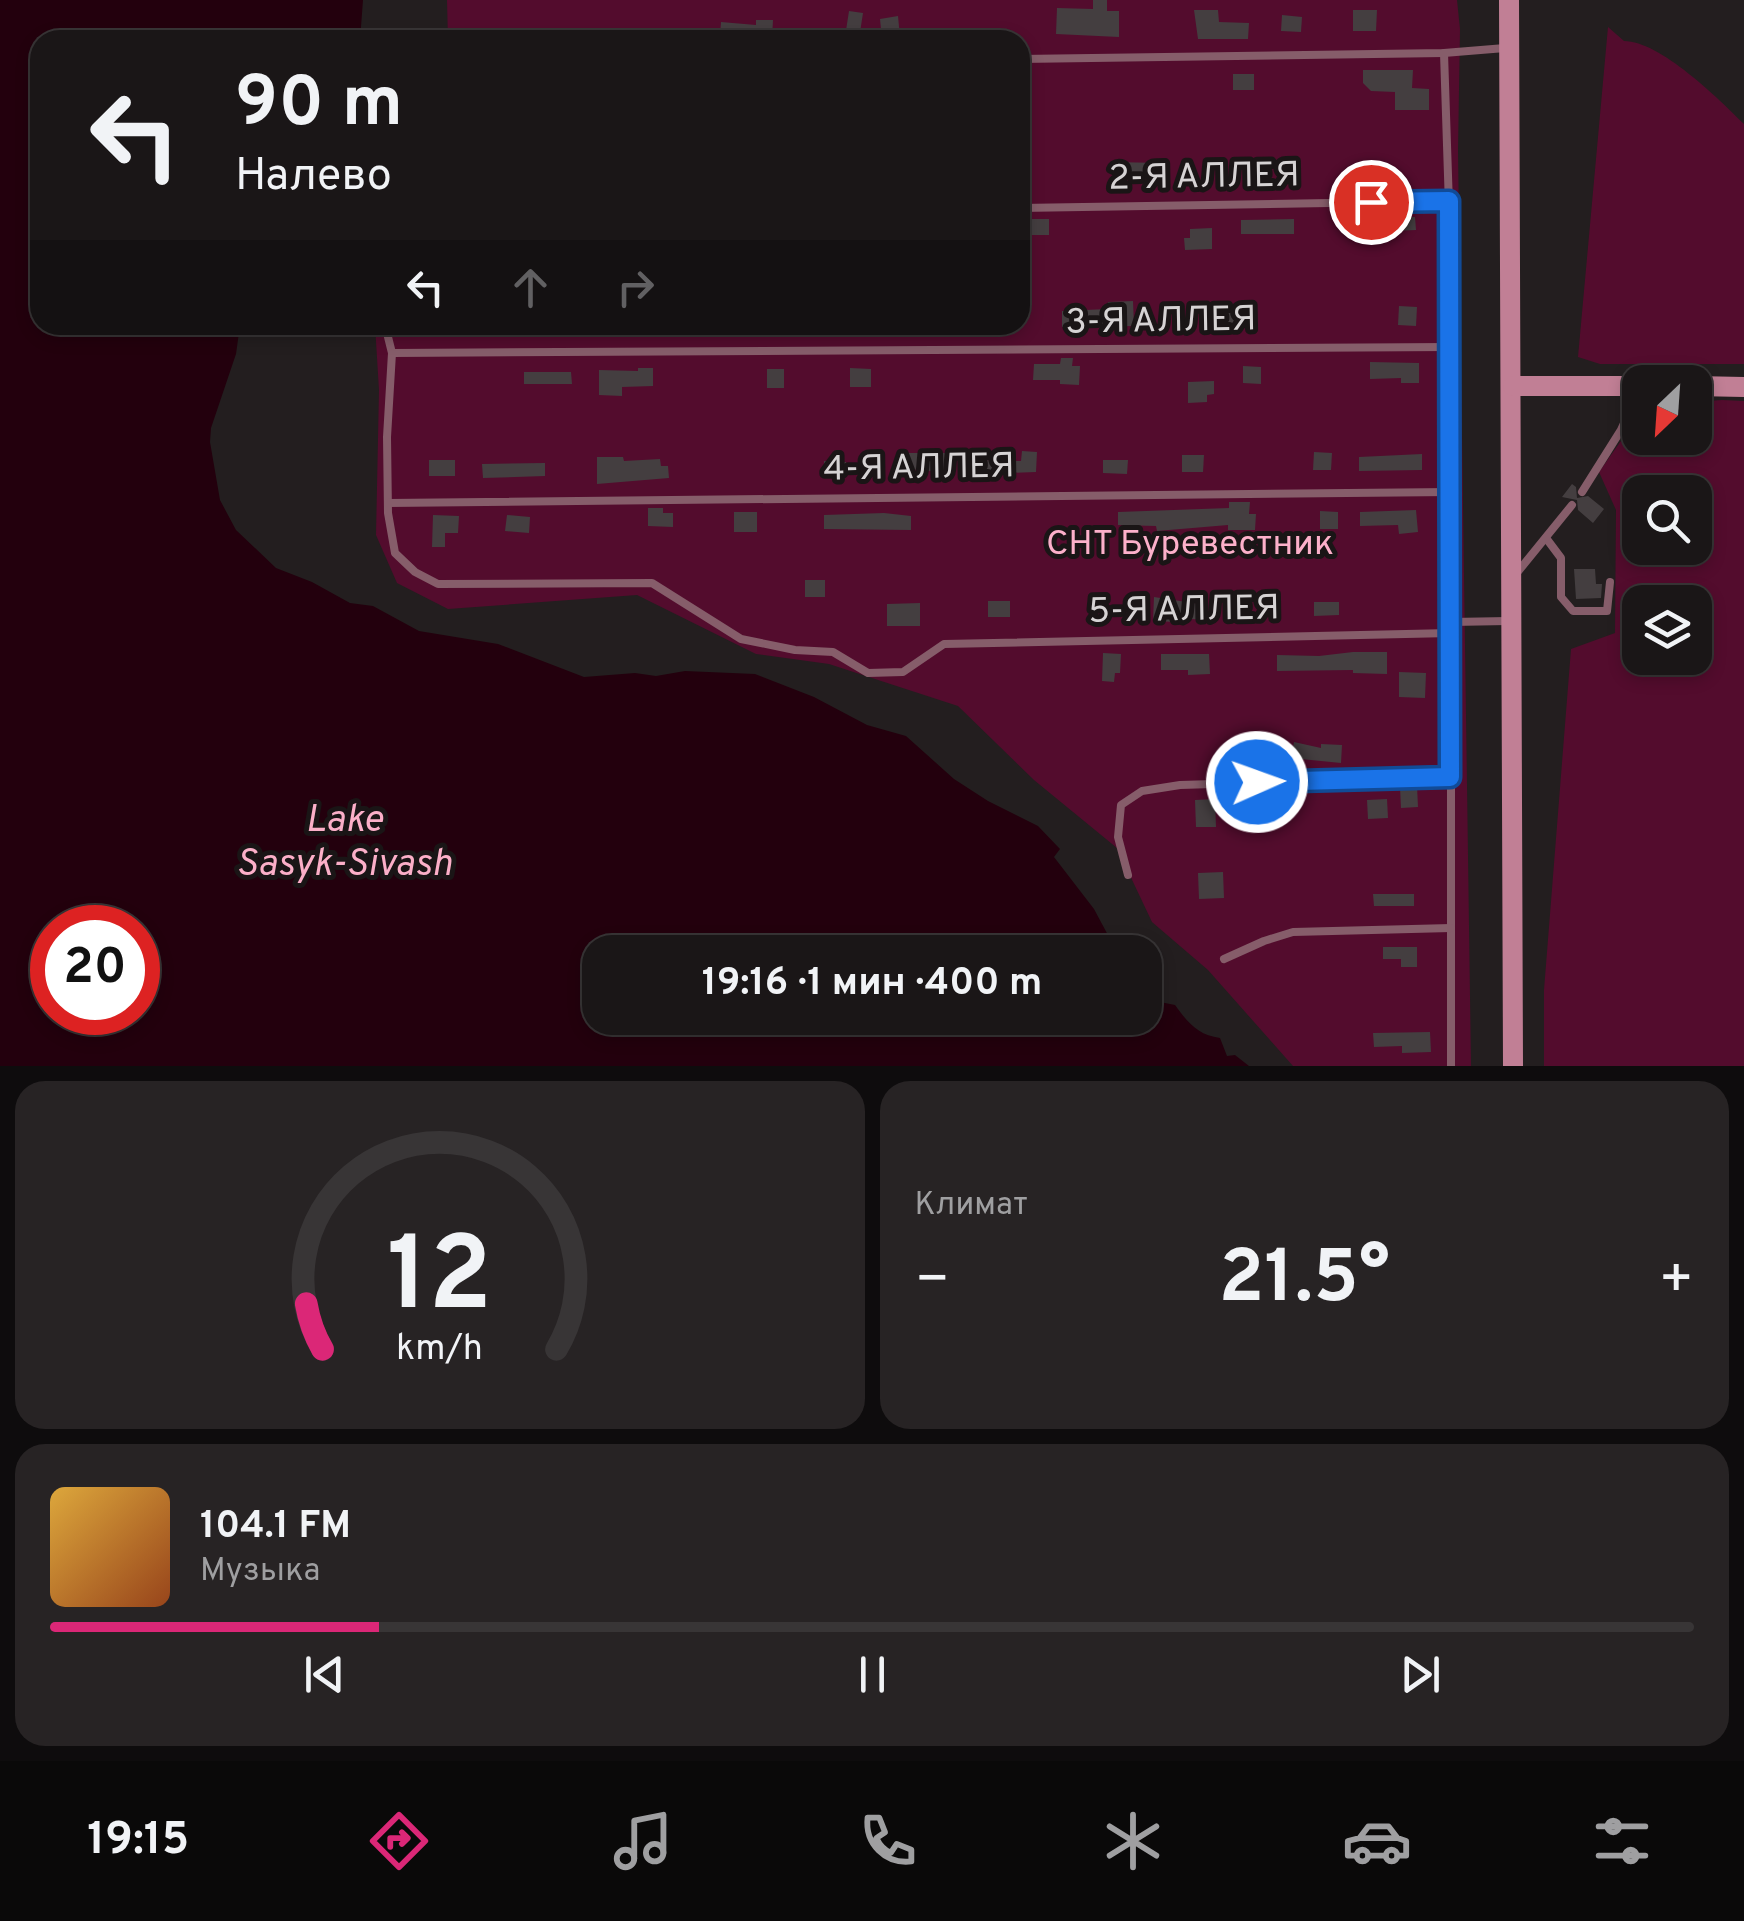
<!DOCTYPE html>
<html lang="ru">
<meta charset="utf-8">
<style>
body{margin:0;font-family:Overpass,sans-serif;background:#272324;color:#f1f3f6;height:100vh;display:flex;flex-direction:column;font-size:38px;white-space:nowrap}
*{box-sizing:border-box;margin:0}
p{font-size:32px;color:#9f9fa1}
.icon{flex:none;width:55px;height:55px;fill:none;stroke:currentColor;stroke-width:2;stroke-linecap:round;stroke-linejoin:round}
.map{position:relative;height:1066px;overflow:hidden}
.side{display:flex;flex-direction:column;gap:15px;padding:15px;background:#0e0c0d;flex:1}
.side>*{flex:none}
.top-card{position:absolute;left:30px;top:30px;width:1000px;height:305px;border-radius:30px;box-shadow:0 5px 15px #0003,0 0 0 2px #383536;background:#1a1617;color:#f1f3f6;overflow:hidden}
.needle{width:65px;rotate:205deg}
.controls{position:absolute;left:1622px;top:365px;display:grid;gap:20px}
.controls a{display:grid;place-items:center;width:90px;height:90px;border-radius:20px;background:#1a1617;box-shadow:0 5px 15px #0003,0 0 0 2px #383536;font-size:50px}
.speed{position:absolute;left:30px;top:905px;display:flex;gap:20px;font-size:50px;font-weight:700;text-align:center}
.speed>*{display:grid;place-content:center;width:130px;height:130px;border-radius:50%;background:#1a1617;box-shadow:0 5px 15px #0003,0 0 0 2px #383536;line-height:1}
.speed .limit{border:15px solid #d22;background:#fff;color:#111}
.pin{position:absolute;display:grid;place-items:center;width:85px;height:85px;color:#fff;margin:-42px;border:5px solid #fff;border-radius:50%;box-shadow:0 2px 10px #0007}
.me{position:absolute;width:110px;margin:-55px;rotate:88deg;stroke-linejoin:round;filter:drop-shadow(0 0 8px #0008)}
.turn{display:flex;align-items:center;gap:35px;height:210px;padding:0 40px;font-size:45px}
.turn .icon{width:130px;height:130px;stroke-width:2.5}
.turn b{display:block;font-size:70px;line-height:85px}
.lanes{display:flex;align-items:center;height:95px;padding:0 40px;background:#0003;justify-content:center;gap:50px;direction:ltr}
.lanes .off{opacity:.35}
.big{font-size:75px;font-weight:700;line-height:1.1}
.side .card{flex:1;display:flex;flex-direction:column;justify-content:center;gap:15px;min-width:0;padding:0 35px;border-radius:30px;background:#272324}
.side .dial{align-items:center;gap:0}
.dial svg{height:260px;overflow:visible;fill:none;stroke:#383536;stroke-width:7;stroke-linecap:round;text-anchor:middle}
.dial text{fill:#f1f3f6;stroke:none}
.song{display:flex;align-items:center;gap:30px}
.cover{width:120px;height:120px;border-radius:15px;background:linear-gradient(135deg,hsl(40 70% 55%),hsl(20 70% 35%))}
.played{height:10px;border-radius:5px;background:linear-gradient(90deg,#db2777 20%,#383536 20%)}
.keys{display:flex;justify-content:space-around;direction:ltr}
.heat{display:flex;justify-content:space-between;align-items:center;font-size:55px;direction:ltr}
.side .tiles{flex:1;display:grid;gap:15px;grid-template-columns:1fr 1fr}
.card:last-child{grid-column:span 2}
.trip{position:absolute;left:582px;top:935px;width:580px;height:100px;border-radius:30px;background:#1a1617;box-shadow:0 5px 15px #0003,0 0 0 2px #383536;font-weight:700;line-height:100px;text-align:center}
.dock{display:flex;height:160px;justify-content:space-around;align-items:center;background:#0a0909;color:#9f9fa1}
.dock .icon{width:70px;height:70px}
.dock .selected{color:#db2777}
.dock b{font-size:45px;color:#f1f3f6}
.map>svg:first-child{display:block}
.green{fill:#530c2d;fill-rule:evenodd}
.water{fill:#23000d;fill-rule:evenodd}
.building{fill:#443e40}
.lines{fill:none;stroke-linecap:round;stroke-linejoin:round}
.service{stroke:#865d6a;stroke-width:8}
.secondary{stroke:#c17f95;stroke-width:20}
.route-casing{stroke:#114b97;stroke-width:25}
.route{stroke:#1a73e8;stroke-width:18}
.labels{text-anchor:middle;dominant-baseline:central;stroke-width:10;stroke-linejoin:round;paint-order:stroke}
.street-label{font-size:35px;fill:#d6d3d4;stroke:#1a1516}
.park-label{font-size:35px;fill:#fcb0ca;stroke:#1a1516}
.water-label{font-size:38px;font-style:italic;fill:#fbafc8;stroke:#1a1516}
</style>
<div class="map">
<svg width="1744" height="1066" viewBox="0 0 1744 1066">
<rect width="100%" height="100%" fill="#231e1f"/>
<g class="green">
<polygon points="447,0 1457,0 1460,29 1458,151 1471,1066 1293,1066 1208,970 1152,922 1117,848 1034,780 958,706 829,664 756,654 637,595 448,609 397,583 376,535 379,390 375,325 1020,325 1020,40 448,40"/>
<path d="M1608,27L1624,41C1660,41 1719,99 1744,124V364H1600L1578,357Z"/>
<path d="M1722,400L1744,401V1066H1544V990L1571,649L1615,633L1616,510L1599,472L1640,414V438H1695V402ZM1695,492V548H1640V492ZM1695,602V658H1640V602Z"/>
</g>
<path class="water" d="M0,0H363L360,40H40V325H240L236,354L211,428L210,442L220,500L236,530L276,568L312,582L350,603L373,606L419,631L498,644L584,677L635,673L656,676L685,671L755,674L814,697L867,725L906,736L954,779L988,801L1038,826L1060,849L1054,857L1094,909L1117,952H600V1018H1145V986L1155,1001L1175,1005C1188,1023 1198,1035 1220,1038L1227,1056L1235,1055L1249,1066H0ZM52,928H138V1012H52Z"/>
<g class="building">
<polygon points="1093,0 1107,0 1107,11 1119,11 1119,37 1056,34 1057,8 1093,9"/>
<polygon points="1194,10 1218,10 1219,22 1249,23 1248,39 1198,39"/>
<polygon points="1353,10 1377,10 1376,31 1353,31"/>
<polygon points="849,11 863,13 859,39 845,37"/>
<polygon points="1282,15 1302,17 1301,32 1281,31"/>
<polygon points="898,16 900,37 882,39 880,19"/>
<polygon points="756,20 773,20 772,39 720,36 721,22 756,25"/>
<polygon points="1363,70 1413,70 1412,88 1429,89 1429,110 1395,110 1395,92 1371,91 1363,83"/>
<rect x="1233" y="74" width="21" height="16"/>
<polygon points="1113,162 1162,163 1162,179 1113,180"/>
<polygon points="1415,217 1416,230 1369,232 1368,219"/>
<polygon points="1027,219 1049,219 1049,235 1026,235"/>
<polygon points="1294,219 1294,234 1241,234 1241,220"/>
<polygon points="1212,228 1212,249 1185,250 1184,238 1190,238 1190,229"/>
<polygon points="1133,301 1134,326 1062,327 1062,311 1108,309 1108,302"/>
<polygon points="1250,306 1250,326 1228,327 1227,307"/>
<polygon points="1399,306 1417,307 1416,326 1398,325"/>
<polygon points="1061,358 1073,358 1072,366 1080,366 1079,385 1060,384 1060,380 1033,380 1034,364 1060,364"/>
<polygon points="1370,362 1419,363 1419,383 1401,383 1401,378 1370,379"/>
<polygon points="1243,366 1261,367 1261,384 1243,383"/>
<polygon points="638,368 653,368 653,386 622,387 622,396 599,395 599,370 638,371"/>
<polygon points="850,368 871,369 871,387 850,387"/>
<rect x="767" y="369" width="17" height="19"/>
<polygon points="524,372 571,372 572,384 524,384"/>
<polygon points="1214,381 1214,394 1207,395 1207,402 1188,403 1188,382"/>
<polygon points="1022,451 1037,452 1036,472 977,474 978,460 1021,461"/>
<polygon points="1314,452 1332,453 1331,470 1313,470"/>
<polygon points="908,453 954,453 954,473 908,469"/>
<polygon points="1422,454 1422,470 1359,471 1359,457"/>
<polygon points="1182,455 1204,455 1203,472 1182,472"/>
<polygon points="597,457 623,457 624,461 660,459 661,466 668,466 669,478 597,484"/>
<polygon points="864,457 884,457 884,473 863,472"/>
<rect x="429" y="460" width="26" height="16"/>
<polygon points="1103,460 1128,460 1127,474 1103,473"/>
<polygon points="824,461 846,462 846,476 824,476"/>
<polygon points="545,463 545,476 483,478 482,464"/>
<polygon points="1572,484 1576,487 1577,498 1588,496 1604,509 1593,523 1578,510 1577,500 1562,497"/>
<polygon points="1229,502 1250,502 1249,514 1256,514 1255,530 1228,530 1228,525 1157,531 1156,526 1118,525 1118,512 1229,508"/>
<polygon points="648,508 663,508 663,513 673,513 673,527 648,526"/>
<polygon points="1416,510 1418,532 1399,534 1398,525 1360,526 1360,512"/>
<polygon points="1320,511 1338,512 1338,529 1320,529"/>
<rect x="734" y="512" width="23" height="20"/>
<polygon points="884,513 911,516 911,530 824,529 824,515"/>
<polygon points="433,515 459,516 458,533 445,533 445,547 432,547"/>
<polygon points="507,515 530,517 529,533 505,531"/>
<polygon points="1574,569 1595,569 1596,584 1602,584 1601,598 1576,599"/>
<rect x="805" y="580" width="20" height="17"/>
<polygon points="1154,597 1206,605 1206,620 1177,618 1177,622 1153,621"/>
<rect x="988" y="601" width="22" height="16"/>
<polygon points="1314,602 1339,602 1339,615 1314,616"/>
<polygon points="920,603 920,626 887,626 887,604"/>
<polygon points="1353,652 1387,652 1387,674 1353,673 1353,670 1277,671 1277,655 1319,656"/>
<polygon points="1103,653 1121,654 1120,673 1115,673 1114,682 1102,681"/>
<polygon points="1161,654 1209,654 1210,674 1188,675 1188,670 1161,670"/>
<polygon points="1399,672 1426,673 1425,698 1399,697"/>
<polygon points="1294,742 1321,748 1321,744 1342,745 1341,763 1291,758"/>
<polygon points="1417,786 1418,807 1401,808 1400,787"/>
<polygon points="1215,799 1216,827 1196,827 1195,800"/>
<polygon points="1387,799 1388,818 1368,819 1367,800"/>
<polygon points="1238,801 1260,801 1261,819 1239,820"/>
<polygon points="1223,872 1224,898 1199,899 1198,873"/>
<polygon points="1373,894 1414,894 1414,906 1374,906"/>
<polygon points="1383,947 1417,947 1417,967 1401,967 1401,959 1383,959"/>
<polygon points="1430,1032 1431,1052 1402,1053 1402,1046 1374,1047 1373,1033"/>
</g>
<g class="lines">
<g class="service">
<polyline points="1444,53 1451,267 1451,1066"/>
<polyline points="1020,59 1444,53 1505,48"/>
<polyline points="1020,208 1449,201"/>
<polyline points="385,325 392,353 387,437 388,513 395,553 415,572 438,584 652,583 741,639 795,650 833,652 868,673 903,672 944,644 1451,633"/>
<polyline points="392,353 1451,347"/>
<polyline points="1582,492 1621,430 1640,388"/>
<polyline points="388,503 1451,492"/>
<polyline points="1546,538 1561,558 1561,597 1573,611 1607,611 1610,582"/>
<polyline points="1516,574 1572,505"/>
<polyline points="1451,622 1508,621"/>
<polyline points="1128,875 1118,837 1121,805 1142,791 1180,785 1451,777"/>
<polyline points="1224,959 1264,941 1293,932 1451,928"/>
</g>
<g class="secondary">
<polyline points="1509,0 1513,1066"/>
<polyline points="1513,386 1640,386"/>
<polyline points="1695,386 1744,387"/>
</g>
</g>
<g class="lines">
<g class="route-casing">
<polyline id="route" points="1257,782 1450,777 1449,201 1371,202"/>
</g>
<use href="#route" class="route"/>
</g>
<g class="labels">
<g class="street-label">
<text transform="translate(1204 178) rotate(-1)">2-Я АЛЛЕЯ</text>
<text transform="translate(1161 322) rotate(-1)">3-Я АЛЛЕЯ</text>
<text transform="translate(919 469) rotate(-1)">4-Я АЛЛЕЯ</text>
<text transform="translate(1184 611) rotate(-1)">5-Я АЛЛЕЯ</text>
</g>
<g class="park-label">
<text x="1190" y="545">СНТ Буревестник</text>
</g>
<g class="water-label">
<text x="344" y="821">Lake<tspan x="344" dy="44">Sasyk-Sivash</tspan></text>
</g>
</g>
</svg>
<div class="controls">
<a><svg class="needle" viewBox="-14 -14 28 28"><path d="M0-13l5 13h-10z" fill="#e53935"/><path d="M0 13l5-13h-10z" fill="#9f9fa1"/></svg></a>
<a><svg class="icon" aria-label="search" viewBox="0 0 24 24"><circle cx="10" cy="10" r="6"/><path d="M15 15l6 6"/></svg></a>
<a><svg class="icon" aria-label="layers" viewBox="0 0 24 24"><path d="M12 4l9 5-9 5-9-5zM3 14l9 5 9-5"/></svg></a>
</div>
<div class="speed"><div class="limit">20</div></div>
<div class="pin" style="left:1371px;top:202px;background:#d93025"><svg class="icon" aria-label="arrive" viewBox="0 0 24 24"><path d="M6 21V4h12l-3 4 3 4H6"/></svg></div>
<svg class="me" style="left:1257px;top:782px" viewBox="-20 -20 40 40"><circle r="17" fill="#1a73e8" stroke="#fff" stroke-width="3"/><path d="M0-11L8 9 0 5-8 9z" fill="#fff"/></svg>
<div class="trip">19:16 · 1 мин · 400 m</div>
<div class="top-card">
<div class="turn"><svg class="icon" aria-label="left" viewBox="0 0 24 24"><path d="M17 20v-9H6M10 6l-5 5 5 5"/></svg><div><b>90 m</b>Налево</div></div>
<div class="lanes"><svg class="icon" aria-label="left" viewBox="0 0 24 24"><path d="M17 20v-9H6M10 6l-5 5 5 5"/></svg><svg class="icon off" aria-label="ahead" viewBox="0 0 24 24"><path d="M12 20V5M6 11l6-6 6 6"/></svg><svg class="icon off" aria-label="right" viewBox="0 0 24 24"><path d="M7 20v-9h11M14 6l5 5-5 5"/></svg></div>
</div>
</div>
<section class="side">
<div class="tiles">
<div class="card dial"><svg viewBox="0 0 100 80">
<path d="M14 69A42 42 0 1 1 86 69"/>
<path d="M14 69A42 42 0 0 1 9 55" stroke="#db2777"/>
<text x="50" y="56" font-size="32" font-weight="700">12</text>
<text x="50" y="72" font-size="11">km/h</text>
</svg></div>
<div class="card"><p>Климат</p>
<div class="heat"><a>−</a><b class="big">21.5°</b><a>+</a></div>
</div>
<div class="card">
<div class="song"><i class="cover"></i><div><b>104.1 FM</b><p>Музыка</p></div></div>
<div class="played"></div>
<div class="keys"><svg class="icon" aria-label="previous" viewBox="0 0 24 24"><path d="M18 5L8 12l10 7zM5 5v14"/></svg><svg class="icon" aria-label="pause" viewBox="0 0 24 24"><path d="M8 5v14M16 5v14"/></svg><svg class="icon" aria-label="next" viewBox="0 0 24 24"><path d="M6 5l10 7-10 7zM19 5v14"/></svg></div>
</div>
</div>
</section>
<nav class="dock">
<b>19:15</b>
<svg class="icon selected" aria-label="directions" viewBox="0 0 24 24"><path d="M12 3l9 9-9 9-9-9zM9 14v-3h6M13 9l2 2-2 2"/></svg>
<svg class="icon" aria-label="music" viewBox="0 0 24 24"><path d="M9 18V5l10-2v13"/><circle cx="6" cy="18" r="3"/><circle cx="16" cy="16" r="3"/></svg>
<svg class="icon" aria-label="phone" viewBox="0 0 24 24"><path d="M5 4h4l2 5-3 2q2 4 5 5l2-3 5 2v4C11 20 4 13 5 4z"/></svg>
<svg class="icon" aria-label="climate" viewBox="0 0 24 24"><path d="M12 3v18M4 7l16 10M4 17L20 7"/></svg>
<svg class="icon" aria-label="car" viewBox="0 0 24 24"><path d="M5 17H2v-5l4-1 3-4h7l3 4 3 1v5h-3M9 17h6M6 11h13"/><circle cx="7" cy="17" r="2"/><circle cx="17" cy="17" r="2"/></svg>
<svg class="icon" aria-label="filters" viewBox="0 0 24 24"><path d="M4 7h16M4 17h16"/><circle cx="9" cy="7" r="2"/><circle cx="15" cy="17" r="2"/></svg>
</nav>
